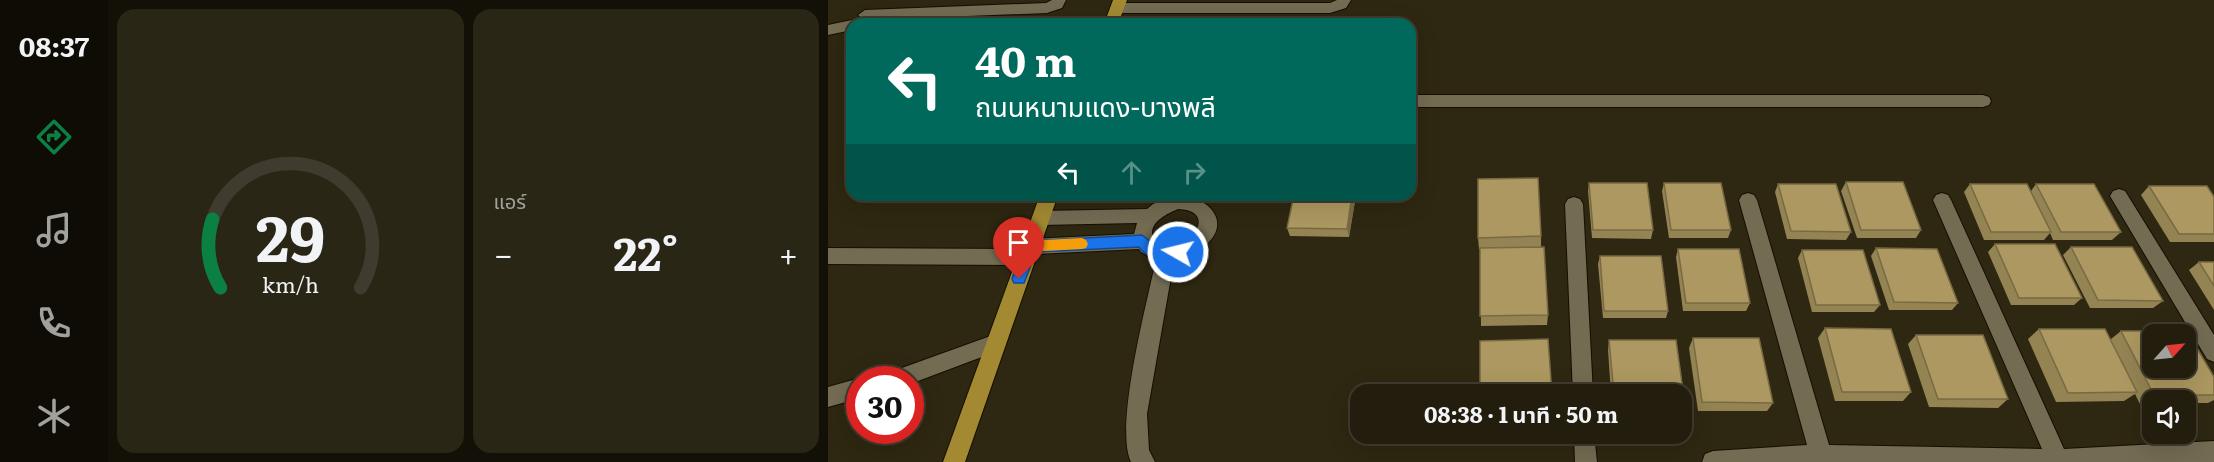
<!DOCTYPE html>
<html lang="th">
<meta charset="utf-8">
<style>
body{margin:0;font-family:Literata,"Noto Sans Thai",serif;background:#2a2616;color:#f1f3f6;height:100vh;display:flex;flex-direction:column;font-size:22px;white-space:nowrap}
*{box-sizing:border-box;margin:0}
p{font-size:20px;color:#a2a29d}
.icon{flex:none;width:33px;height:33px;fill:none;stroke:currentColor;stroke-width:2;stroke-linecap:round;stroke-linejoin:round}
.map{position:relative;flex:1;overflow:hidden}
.drawer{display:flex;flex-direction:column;gap:9px;padding:9px;background:#131007;width:720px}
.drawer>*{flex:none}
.top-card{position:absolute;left:18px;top:18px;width:570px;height:183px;border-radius:18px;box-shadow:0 6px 24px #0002,0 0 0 2px #3f3b2e;background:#00695c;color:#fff;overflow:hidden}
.needle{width:39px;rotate:63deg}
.controls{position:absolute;left:1314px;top:324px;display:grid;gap:12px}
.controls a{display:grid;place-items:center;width:54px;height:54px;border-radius:12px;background:#221d0d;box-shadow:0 6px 24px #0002,0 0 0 2px #3f3b2e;font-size:30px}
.speed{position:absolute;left:18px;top:366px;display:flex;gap:12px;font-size:30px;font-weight:700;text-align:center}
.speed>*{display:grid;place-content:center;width:78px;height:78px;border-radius:50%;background:#221d0d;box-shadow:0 6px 24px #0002,0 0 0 2px #3f3b2e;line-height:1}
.speed .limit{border:9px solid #d22;background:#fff;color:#111}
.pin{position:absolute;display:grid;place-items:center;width:51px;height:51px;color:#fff;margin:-62px -26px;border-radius:50% 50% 50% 0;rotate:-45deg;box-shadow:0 0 6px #0007}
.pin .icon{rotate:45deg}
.me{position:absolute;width:66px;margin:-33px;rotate:278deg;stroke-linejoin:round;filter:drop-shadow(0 0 4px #0008)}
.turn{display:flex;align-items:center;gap:21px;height:126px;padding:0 30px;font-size:27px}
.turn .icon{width:78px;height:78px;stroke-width:2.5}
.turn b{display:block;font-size:42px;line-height:51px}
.lanes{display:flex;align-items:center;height:57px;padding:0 30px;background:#0003;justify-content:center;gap:30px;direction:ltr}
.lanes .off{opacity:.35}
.big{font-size:45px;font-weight:700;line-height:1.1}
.drawer .tile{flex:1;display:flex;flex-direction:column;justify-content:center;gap:9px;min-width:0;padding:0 21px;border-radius:18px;background:#2a2616}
.drawer .dial{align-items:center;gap:0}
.dial svg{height:156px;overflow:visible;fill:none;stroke:#3f3b2e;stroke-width:7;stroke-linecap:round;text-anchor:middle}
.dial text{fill:#f1f3f6;stroke:none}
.heat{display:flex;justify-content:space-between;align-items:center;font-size:33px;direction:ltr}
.drawer .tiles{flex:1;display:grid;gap:9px;grid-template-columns:repeat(2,1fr)}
.trip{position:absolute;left:522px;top:384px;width:342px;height:60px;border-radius:18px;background:#221d0d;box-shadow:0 6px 24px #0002,0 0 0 2px #3f3b2e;font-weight:700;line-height:60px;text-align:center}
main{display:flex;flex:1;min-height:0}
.tab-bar{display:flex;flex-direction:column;width:108px;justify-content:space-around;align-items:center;background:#0e0c05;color:#a2a29d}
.tab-bar .icon{width:42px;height:42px}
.tab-bar .current{color:#0b8043}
.tab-bar b{font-size:27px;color:#f1f3f6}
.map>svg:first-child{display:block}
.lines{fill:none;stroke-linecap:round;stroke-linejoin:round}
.minor-casing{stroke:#160f00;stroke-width:2}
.major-casing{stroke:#160f00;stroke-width:2}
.minor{fill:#736b52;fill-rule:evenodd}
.major{fill:#a28932;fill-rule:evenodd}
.wall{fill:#948353}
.shaded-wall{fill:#786a43}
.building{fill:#ac9860;stroke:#786a43;stroke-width:1.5;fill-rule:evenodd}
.route{fill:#1a73e8;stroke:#114b97;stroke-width:1.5}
.slow{fill:#f59e0b}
</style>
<main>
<nav class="tab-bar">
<b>08:37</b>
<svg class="icon current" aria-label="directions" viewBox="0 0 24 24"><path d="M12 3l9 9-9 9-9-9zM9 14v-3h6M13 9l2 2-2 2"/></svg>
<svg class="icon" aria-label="music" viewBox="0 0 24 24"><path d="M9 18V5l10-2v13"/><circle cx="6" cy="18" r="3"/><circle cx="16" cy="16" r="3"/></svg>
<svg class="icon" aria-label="phone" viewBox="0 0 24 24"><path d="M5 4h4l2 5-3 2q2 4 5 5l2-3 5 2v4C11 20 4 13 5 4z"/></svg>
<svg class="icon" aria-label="climate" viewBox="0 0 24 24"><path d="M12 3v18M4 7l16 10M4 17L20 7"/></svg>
</nav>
<section class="drawer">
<div class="tiles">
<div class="tile dial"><svg viewBox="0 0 100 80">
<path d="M14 69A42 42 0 1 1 86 69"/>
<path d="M14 69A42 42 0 0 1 10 34" stroke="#0b8043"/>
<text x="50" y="56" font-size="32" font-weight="700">29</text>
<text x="50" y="72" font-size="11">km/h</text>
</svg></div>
<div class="tile"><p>แอร์</p>
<div class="heat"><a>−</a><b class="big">22°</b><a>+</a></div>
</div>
</div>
</section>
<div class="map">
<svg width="1386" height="462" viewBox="0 0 1386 462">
<rect width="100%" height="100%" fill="#2e2711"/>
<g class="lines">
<g class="minor-casing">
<g id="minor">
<polygon points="224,0 238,0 234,8 219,13 37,20 30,15 37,10 218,3"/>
<polygon points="509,0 523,0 518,8 502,13 289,13 282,8 289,3 502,3"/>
<polygon points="24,20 31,24 24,24 24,30 0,35 0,25"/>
<polygon points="582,95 1155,95 1161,97 1163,101 1161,105 1155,107 582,107"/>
<polygon points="1291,189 1297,191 1386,335 1386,362 1379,359 1285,201 1282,196 1285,191"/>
<polygon points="920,193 926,195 929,200 1001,445 1214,449 1105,200 1108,195 1114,193 1120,195 1123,200 1236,449 1386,441 1386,462 874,462 877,454 885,451 979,445 911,200 914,195"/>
<path d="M349,195C384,197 406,225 373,249C365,255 355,257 346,260L319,414L321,450L327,462H303C286,428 319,302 328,260L313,252L311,249L207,254L208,257L206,262L199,265L0,264V248L194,249L196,242L202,239L306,234L309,223L213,225L207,223L204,218L207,213L213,211L319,209L325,204ZM350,209C396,211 355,259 326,242C318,224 336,215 350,209Z"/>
<polygon points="746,197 752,199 755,204 765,394 745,394 737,204 740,199"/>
<polygon points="168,334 175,337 178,343 175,349 82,384 82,380 57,380 60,373"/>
<polygon points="32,378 35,380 32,380 32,398 0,407 0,387"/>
<polygon points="746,434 766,434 769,462 747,462"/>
</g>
</g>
<g class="major-casing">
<g id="major">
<polygon points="285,0 299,0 290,24 276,24"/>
<polygon points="212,195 230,195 137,462 115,462"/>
</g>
</g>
<use href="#minor" class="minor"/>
<use href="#major" class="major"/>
</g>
<g class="wall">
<polygon points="1018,182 1093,230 1088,238 1029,238 1013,191"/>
<polygon points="761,183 825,230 823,239 764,238 760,191"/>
<polygon points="836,183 903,230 900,238 841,238 834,191"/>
<polygon points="950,184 1023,232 1018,240 959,239 947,192"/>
<polygon points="1142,184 1203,191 1208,184 1293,232 1284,240 1225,240 1222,233 1216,240 1156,240 1136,192"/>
<polygon points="1321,186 1386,197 1386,242 1342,242 1313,195"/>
<polygon points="466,195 528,195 521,237 462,236 459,228"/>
<polygon points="713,236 713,247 720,315 719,325 653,326 652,249 651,249 650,238"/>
<polygon points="1167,244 1254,298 1246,305 1183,305 1160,252"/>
<polygon points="1243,247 1335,301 1325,308 1262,308 1235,255"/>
<polygon points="1048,248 1130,303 1124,310 1061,310 1043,256"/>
<polygon points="850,249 922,303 918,311 855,311 848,257"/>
<polygon points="974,250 1052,305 1046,312 984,312 970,258"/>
<polygon points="772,256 840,311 838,318 775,318 770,264"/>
<polygon points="1371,262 1386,262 1386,310 1361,270"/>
<polygon points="997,328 1083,392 1075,401 1007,401 990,338"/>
<polygon points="1211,329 1283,339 1293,331 1386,377 1386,400 1380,403 1358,403 1358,400 1324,400 1324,404 1312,404 1307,394 1296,401 1228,402 1200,339"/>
<polygon points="1088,335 1180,399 1170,408 1101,407 1080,344"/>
<polygon points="865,338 945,403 939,411 870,411 861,348"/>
<polygon points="781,340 848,340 857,405 854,413 854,394 783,394 780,350"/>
</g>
<polygon class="shaded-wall" points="524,195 528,195 521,237 519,229"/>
<g class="building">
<polygon points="710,178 713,236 650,238 650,179"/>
<polygon points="1018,182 1075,182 1093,230 1033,230"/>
<polygon points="761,183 819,183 825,230 765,230"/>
<polygon points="836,183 893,183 903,230 843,230"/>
<polygon points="950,184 1008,184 1023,232 963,231"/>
<polygon points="1142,184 1199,184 1223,232 1163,232"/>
<polygon points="1208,184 1266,184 1293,232 1233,232"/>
<polygon points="1321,186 1379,186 1386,197 1386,234 1351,234"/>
<polygon points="466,195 524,195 519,229 459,228"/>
<polygon points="1167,244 1227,244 1254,298 1191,298"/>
<polygon points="716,247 720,315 652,316 652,248"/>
<polygon points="1243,247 1304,247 1335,301 1270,300"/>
<polygon points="1048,248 1109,249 1130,303 1066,302"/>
<polygon points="850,249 911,249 922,303 858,303"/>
<polygon points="974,250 1035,250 1052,305 988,305"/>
<polygon points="772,256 833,256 840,311 776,311"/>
<polygon points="1371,262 1386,262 1386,286"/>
<polygon points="997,328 1063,329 1083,392 1014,392"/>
<polygon points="1211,329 1277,329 1309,392 1240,393"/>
<path d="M1293,331H1359L1386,377V395H1326ZM1324,334H1358V368H1324Z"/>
<polygon points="1088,335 1155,335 1180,399 1110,399"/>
<polygon points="865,338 931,338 945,403 874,402"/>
<polygon points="720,339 724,394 652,394 652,341"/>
<polygon points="781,340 848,340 857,405 854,405 854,394 786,394"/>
</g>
<path class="route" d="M314,235L330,247L354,248L356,252L354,257C339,262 321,261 311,247L208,252L196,283H186L184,279L196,246L198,242L202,241Z"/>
<polygon class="slow" points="254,238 258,240 260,244 258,248 254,249 216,251 211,250 209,246 211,242 216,240"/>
</svg>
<div class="controls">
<a><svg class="needle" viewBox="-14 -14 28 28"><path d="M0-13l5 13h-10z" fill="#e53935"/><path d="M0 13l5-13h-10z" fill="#a2a29d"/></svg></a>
<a><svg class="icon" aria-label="sound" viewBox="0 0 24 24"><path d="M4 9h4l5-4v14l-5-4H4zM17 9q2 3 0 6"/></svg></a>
</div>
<div class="speed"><div class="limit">30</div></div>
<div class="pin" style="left:191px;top:279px;background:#d93025"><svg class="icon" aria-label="arrive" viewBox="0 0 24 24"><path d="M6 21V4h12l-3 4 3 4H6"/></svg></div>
<svg class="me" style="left:350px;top:252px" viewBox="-20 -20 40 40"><circle r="17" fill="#1a73e8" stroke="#fff" stroke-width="3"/><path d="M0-11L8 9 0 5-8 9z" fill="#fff"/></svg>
<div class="trip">08:38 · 1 นาที · 50 m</div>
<div class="top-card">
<div class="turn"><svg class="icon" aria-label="left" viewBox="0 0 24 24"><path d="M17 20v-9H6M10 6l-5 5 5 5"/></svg><div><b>40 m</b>ถนนหนามแดง-บางพลี</div></div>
<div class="lanes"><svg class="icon" aria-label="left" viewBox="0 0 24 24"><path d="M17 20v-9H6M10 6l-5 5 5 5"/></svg><svg class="icon off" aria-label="ahead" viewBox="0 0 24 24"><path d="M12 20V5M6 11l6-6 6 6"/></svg><svg class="icon off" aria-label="right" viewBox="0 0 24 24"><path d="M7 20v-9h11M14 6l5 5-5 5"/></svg></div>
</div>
</div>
</main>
